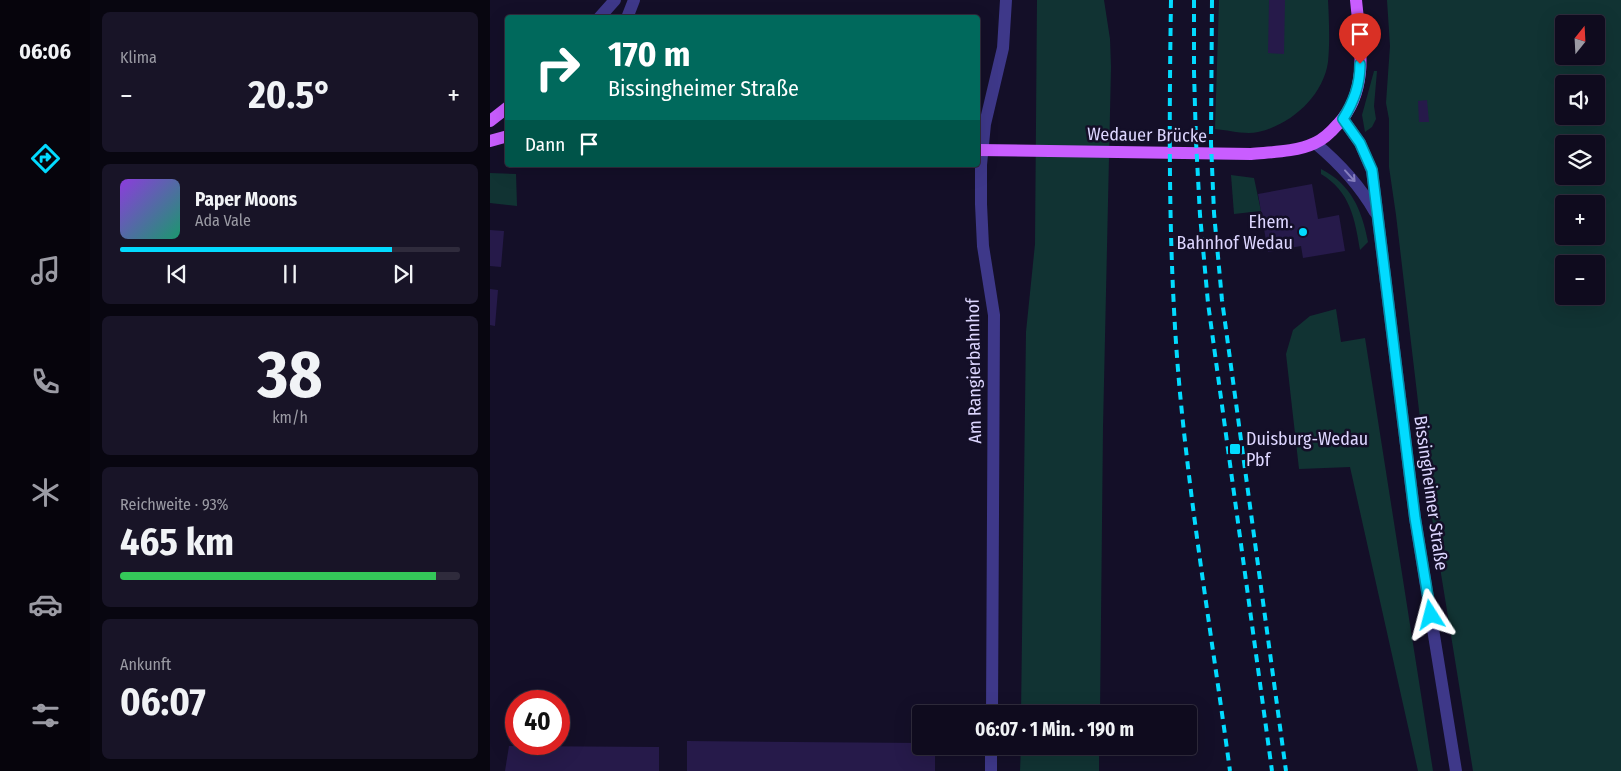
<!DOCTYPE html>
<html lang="de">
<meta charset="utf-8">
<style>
body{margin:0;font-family:"Fira Sans Condensed",sans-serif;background:#181427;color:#f1f3f6;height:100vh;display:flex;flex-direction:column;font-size:19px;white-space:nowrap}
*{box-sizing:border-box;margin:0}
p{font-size:16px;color:#9b9ba4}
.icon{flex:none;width:28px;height:28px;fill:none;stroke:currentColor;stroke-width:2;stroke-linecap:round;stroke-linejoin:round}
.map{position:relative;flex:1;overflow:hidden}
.details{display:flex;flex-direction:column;gap:12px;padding:12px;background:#080610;width:400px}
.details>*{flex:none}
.banner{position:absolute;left:15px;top:15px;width:475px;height:152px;border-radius:5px;box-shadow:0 5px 20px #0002,0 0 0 1px #2f2b3c;background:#00695c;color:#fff;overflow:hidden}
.needle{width:32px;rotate:18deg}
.buttons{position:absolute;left:1065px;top:15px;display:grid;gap:10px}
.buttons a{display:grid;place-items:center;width:50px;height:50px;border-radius:5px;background:#0f0b1e;box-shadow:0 5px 20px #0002,0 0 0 1px #2f2b3c;font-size:25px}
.speed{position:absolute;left:15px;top:690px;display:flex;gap:10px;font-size:25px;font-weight:700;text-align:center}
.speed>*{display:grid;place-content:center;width:65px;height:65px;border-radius:50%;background:#0f0b1e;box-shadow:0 5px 20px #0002,0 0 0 1px #2f2b3c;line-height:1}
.speed .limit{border:8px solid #d22;background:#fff;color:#111}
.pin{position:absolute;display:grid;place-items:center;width:42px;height:42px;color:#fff;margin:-51px -21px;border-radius:50% 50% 50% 0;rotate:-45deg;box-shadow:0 0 5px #0007}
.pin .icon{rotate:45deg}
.me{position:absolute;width:55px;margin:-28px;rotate:351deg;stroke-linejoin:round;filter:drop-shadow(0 0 4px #0008)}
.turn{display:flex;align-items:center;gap:18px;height:105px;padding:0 20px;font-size:22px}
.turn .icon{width:65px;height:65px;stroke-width:2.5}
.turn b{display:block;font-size:35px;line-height:42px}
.then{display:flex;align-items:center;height:48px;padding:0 20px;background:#0003;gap:10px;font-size:19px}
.big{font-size:38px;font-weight:700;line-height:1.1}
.details .card{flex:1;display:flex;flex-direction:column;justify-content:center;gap:8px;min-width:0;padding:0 18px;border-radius:8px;background:#181427}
.details .dial{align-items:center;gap:0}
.dial b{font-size:65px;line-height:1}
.song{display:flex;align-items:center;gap:15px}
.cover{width:60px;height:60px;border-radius:8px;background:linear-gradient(135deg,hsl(270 70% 55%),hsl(160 70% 35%))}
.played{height:5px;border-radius:2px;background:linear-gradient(90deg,#02dbff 80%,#2f2b3c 80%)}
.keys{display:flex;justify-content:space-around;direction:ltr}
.heat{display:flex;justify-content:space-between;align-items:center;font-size:28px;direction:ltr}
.charge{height:8px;border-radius:4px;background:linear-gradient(90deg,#34c759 93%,#2f2b3c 0)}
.trip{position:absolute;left:422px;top:705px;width:285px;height:50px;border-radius:5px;background:#0f0b1e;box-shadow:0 5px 20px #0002,0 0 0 1px #2f2b3c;font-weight:700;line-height:50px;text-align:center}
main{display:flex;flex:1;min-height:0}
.dock{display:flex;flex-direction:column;width:90px;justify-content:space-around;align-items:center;background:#06040c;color:#9b9ba4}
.dock .icon{width:35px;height:35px}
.dock .current{color:#02dbff}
.dock b{font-size:22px;color:#f1f3f6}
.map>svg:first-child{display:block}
.green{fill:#133;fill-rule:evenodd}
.building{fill:#261a4a}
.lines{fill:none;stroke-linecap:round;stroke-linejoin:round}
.minor{stroke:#3e3889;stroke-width:12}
.major{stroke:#c95dff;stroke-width:12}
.rail{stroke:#02dbff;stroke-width:4;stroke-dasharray:8 6;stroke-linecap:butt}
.oneway{stroke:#867fbe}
.route-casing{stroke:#018ea6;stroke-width:12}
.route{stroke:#02dbff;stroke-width:9}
.poi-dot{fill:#02dbff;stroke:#140f28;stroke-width:2}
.labels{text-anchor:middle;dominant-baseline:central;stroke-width:5;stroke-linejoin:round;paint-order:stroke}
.street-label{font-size:18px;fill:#ddd6ff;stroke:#140f28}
.poi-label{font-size:18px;fill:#ddd6ff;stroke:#140f28;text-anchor:end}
</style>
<main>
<nav class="dock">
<b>06:06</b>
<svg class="icon current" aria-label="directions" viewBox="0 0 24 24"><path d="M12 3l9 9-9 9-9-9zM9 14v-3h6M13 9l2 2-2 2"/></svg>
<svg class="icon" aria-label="music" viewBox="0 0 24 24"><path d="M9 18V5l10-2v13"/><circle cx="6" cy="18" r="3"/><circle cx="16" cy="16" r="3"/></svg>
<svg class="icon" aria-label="phone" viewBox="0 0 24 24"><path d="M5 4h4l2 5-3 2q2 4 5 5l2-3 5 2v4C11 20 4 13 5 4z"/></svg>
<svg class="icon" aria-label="climate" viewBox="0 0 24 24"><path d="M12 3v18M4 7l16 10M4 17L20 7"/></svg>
<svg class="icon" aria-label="car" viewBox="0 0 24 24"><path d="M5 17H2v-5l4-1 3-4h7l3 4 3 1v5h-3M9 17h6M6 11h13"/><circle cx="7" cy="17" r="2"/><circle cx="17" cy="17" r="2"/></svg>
<svg class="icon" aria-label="filters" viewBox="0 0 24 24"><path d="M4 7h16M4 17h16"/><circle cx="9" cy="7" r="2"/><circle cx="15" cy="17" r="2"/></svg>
</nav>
<section class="details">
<div class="card"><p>Klima</p>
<div class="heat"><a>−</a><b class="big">20.5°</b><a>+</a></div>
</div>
<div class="card">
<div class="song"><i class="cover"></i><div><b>Paper Moons</b><p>Ada Vale</p></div></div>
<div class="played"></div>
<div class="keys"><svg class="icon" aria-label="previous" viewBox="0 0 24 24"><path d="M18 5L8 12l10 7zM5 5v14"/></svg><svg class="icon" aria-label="pause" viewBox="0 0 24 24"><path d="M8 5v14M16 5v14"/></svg><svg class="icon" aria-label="next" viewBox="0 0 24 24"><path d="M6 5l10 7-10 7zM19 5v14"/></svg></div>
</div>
<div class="card dial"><b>38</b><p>km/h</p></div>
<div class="card"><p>Reichweite · 93%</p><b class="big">465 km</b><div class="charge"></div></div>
<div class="card"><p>Ankunft</p><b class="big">06:07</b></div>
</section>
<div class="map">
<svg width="1131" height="771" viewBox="0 0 1131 771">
<rect width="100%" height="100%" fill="#140f28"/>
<g class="green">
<polygon points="547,0 614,0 620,39 621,67 613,427 610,714 531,714 536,332 545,244"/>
<path d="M729,0H838C839,20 840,42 838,62C833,97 800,125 768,132C755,135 738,130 725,129Z"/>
<path d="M897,0H1131V771H983L941,512L906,215L899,167V119L896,103L900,46ZM1074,24H1106V56H1074ZM1074,84H1106V116H1074ZM1074,144H1106V176H1074ZM1074,204H1106V236H1074ZM1074,264H1106V296H1074Z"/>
<polygon points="884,71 887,71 884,106 886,119 882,127 875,132 872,115"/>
<path d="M831,169C861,184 872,210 878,242L870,250C865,219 860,191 831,174Z"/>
<polygon points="0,173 26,174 27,206 0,203"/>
<polygon points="741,175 764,178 771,211 744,214"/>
<polygon points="846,309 851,342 875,338 943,771 928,771 860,467 809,469 796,354 803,330 820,316"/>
<polygon points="531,746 609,746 609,771 530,771"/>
</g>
<g class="building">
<polygon points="779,0 795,0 794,54 778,53"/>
<polygon points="937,100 939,122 929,122 928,101"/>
<polygon points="822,184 828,219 849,215 855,251 813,258 811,246 778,252 768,194"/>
<polygon points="0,230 14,231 11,267 0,266"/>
<polygon points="0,289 8,290 5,326 0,325"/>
<polygon points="197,741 431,743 431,746 445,746 445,771 197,771"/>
<polygon points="19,746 169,747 169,771 15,771"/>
</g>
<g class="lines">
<g class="minor">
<polyline points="109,18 125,0"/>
<polyline points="137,18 144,0"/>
<polyline points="853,119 870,143 882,171 925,518 966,771"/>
<path d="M825,143C849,163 869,184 885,212"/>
<polyline points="502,714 504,315 493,246 491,204 491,165 495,124 513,48 516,0"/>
<polyline points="501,771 501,746"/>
</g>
<g class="major">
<polyline points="0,121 18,107"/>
<polyline points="0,141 18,136"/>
<path d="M488,150L761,154C781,152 806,152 825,143C834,139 842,131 848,124C880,90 870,42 866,0"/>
</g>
<g class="rail">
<path d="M681,0C679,131 678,262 690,393C702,519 723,645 740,771"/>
<polyline points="704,0 704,72 706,141 710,215 718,303 782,771"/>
<polyline points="722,0 721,143 724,213 732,300 796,771"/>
</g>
</g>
<defs><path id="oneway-shaft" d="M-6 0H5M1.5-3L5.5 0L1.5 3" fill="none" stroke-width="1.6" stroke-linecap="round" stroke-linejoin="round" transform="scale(1.25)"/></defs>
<use class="oneway" href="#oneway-shaft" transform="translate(860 176) rotate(48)"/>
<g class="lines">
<g class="route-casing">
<path id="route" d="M870,64C870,85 864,101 853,119L870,143L882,170L925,518L941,615"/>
</g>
<use href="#route" class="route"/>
</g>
<g class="poi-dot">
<circle cx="813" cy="232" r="5"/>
<rect x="739" y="443" width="12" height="12" rx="2.5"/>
</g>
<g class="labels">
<g class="street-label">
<text transform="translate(657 135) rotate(1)">Wedauer Brücke</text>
<text transform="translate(484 371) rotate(-91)">Am Rangierbahnhof</text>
<text transform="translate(941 493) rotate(82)">Bissingheimer Straße</text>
</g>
<g class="poi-label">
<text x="803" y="222">Ehem.<tspan x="803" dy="21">Bahnhof Wedau</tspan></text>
<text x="756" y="439" text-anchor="start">Duisburg-Wedau<tspan x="756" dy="21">Pbf</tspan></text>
</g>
</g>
</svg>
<div class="buttons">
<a><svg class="needle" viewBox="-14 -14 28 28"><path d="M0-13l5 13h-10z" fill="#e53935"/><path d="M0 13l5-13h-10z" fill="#9b9ba4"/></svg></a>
<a><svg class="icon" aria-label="sound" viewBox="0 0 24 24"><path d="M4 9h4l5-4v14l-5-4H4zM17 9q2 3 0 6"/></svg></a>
<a><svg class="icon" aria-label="layers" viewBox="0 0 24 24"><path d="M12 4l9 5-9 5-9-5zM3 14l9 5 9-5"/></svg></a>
<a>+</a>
<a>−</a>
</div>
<div class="speed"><div class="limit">40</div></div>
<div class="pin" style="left:870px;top:64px;background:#d93025"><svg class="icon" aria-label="arrive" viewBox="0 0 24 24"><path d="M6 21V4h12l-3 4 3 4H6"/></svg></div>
<svg class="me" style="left:941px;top:615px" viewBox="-20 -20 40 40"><path d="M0-17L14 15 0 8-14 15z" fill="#02dbff" stroke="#fff" stroke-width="4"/></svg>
<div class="trip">06:07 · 1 Min. · 190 m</div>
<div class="banner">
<div class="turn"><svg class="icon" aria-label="right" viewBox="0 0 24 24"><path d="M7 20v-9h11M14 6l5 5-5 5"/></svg><div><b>170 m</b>Bissingheimer Straße</div></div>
<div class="then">Dann<svg class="icon" aria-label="arrive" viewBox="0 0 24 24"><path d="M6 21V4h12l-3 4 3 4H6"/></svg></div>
</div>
</div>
</main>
